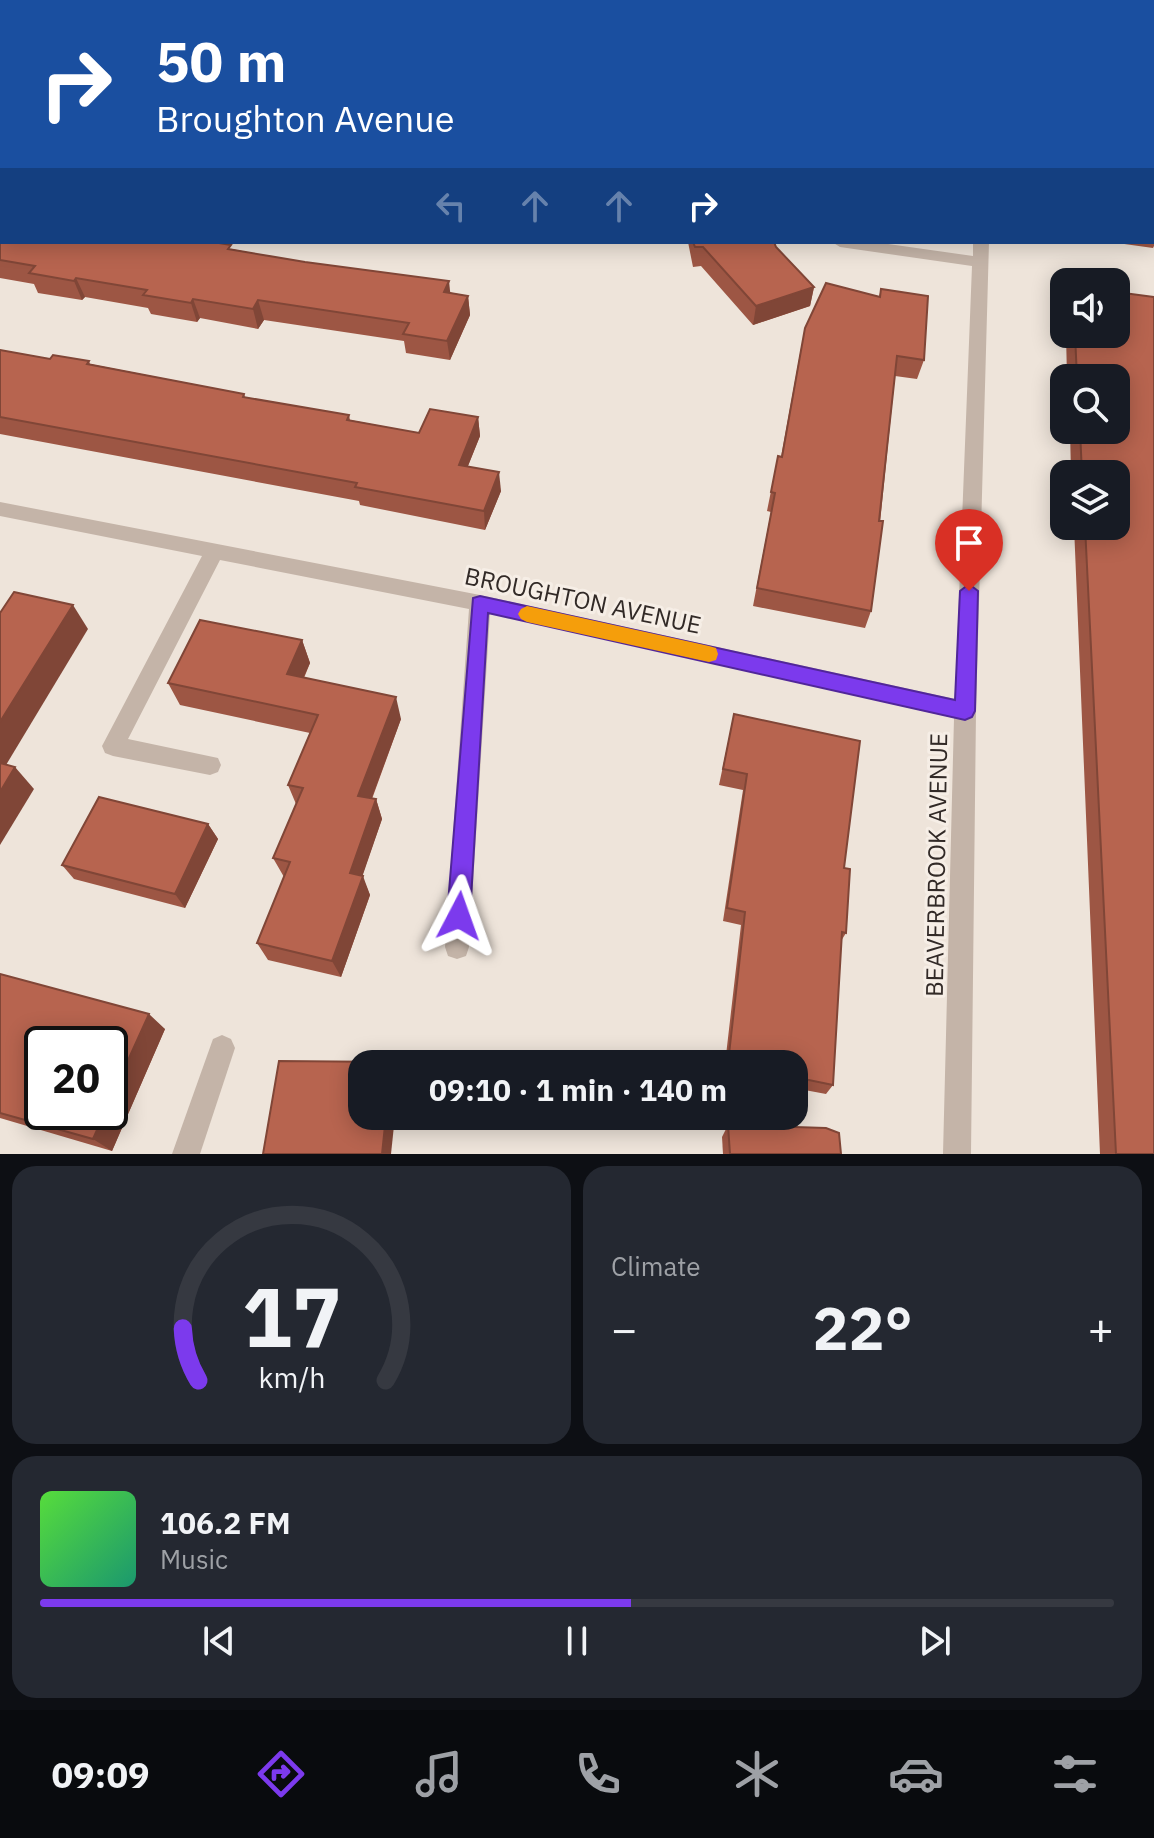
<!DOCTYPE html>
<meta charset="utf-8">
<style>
body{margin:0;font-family:"IBM Plex Sans",sans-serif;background:#242831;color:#f1f3f6;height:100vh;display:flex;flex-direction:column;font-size:30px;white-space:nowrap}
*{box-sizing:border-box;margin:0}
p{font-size:26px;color:#9ea1a6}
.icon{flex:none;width:44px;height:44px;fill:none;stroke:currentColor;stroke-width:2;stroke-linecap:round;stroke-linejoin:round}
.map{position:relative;height:1154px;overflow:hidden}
.drawer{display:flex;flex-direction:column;gap:12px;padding:12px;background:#0d0f14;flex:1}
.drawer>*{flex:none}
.top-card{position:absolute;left:0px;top:0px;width:1154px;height:244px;box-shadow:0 4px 20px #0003;background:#1a4fa0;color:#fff;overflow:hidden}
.buttons{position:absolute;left:1050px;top:268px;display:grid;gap:16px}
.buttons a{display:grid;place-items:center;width:80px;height:80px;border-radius:16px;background:#171b24;box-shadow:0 4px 20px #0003;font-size:40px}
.speed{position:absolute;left:24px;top:1026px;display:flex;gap:16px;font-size:40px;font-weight:700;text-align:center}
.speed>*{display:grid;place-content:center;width:104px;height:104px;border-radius:50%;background:#171b24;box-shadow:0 4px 20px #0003;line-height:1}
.speed .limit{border:4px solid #111;border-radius:12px;background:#fff;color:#111}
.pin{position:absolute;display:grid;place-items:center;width:68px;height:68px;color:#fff;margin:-82px -34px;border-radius:50% 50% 50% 0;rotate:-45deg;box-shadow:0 0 8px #0007}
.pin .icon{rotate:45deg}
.me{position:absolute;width:88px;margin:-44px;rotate:4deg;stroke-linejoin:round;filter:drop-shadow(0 0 6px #0008)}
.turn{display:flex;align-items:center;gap:28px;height:168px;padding:0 24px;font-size:36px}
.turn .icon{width:104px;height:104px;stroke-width:2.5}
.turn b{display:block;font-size:56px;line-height:68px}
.lanes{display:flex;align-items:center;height:76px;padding:0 24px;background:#0003;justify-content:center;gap:40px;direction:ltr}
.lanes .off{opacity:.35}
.big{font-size:60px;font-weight:800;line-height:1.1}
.drawer .tile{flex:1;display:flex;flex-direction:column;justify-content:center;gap:12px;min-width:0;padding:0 28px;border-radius:24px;background:#242831}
.drawer .dial{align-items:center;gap:0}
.dial svg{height:208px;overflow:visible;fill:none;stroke:#363941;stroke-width:7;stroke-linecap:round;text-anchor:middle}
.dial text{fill:#f1f3f6;stroke:none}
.song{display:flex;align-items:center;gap:24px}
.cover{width:96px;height:96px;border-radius:12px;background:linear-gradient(135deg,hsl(110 70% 55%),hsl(160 70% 35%))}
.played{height:8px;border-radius:4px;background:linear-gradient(90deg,#7c3aed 55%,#363941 55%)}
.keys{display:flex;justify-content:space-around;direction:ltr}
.heat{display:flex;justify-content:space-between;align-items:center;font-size:44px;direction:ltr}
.drawer .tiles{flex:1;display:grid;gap:12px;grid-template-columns:1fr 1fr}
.tile:last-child{grid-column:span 2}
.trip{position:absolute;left:348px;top:1050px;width:460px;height:80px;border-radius:24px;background:#171b24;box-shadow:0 4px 20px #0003;font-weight:800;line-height:80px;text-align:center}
.tabs{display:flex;height:128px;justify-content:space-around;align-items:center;background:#090b0e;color:#9ea1a6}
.tabs .icon{width:56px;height:56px}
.tabs .active{color:#7c3aed}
.tabs b{font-size:36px;color:#f1f3f6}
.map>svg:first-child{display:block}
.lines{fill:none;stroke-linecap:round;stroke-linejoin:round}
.minor{fill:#c4b4a8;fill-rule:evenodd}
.wall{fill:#9d5644}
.shaded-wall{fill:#804637}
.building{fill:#b7644f;stroke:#804637;stroke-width:2}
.route{fill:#7c3aed;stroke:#51269a;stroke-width:2}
.slow{fill:#f59e0b}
.labels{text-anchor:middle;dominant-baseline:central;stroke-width:6;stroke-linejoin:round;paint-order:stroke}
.street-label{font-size:24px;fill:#322a27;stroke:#f6eee6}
</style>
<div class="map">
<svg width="1154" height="1154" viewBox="0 0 1154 1154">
<rect width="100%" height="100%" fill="#eee4da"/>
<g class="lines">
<g class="minor">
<rect x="983" y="0" width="12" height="2"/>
<rect x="0" y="176" width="2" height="9"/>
<polygon points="832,242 874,242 973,256 973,242 989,242 976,711 971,1154 943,1154 954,718 490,613 469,947 466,956 457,959 448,956 445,947 469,609 220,560 128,739 218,758 221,765 218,772 210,775 113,756 105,753 102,746 202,556 0,516 0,502 480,595 955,699 972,266 840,247"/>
<polygon points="222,1035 231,1039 235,1048 200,1154 172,1154 213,1039"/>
</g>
</g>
<g class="wall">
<rect x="0" y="78" width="2" height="60"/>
<polygon points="1152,150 1154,166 1154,246 1153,248 1110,242 1152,242"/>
<polygon points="0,212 232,249 468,296 470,315 450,360 406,353 404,341 264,320 258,329 200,318 197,322 151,314 148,308 85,297 82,300 38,293 34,284 0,278"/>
<polygon points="688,242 774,242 776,247 814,287 810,306 753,325 701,266 693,267"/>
<polygon points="881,289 924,360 917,379 895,376 871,611 865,628 753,606 771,512 767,511 778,456 781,457 801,348 879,297"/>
<polygon points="1066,334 1116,334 1154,1154 1100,1154 1074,526 1116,526 1116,474 1071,474 1070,430 1116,430 1116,378 1067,378"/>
<polygon points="0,350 50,359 89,361 90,364 244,394 245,397 349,415 350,420 419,433 478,417 480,436 468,466 501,491 485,530 360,505 359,501 0,434"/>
<polygon points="302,640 310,663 304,678 401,719 372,799 376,799 382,819 362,876 370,895 341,977 268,960 257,943 284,877 273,858 296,804 288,785 310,733 180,705 168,683"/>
<polygon points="734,714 844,868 846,933 841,941 833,1085 826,1094 794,1088 794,1064 725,1064 741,925 723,921 743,790 719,785"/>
<polygon points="208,824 218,839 185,908 74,879 62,865"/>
<polygon points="0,974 165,1029 112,1151 0,1118"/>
<polygon points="728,1125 841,1154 723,1154 722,1137"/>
</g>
<g class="shaded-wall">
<polygon points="76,278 85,297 82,300 74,281"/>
<polygon points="449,281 451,300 444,292"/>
<polygon points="814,287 810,306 753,325 756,306"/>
<polygon points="468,296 470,315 450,360 447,341"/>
<polygon points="193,299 200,318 197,322 191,303"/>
<polygon points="258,300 264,320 258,329 253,309"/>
<polygon points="478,417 480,436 461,483 459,465"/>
<polygon points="499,472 501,491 485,530 484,511"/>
<polygon points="73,605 88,629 0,775 0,722"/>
<polygon points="302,640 310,663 295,696 287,674"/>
<polygon points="396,697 401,719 365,816 358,796"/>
<polygon points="15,767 34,789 0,845 0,792"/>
<polygon points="376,799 382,819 357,892 350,873"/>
<polygon points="208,824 218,839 185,908 175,894"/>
<polygon points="363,876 370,895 341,977 332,961"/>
<polygon points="149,1014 165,1029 112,1151 93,1139 105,1112 110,1112 110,1100"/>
<polygon points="386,1116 395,1116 391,1154 382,1154"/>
</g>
<g class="building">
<polygon points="655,0 740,0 742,2 653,2"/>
<rect x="915" y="0" width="33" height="2"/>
<rect x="1056" y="0" width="87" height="2"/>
<rect x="0" y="78" width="2" height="40"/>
<polygon points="1152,150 1154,166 1154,227 1152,227"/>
<polygon points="0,212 2,212 2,242 213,242 231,245 228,249 305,262 449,281 444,292 468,296 447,341 403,334 409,323 258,300 253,309 193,299 191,303 143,295 147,290 76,278 74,281 29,273 35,266 0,260"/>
<polygon points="693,242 774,242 776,247 814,287 756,306 703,247 695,247"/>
<polygon points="826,283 880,297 881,289 928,296 924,360 897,356 879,521 883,521 871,611 757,588 775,493 771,492 778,456 782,457 805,328"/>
<polygon points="1116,292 1154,297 1154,1154 1116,1154 1085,526 1116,526 1116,474 1082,474 1080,430 1116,430 1116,378 1077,378 1075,334 1116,334"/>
<polygon points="0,350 50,359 53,355 89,361 87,364 244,394 243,397 349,415 347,420 419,433 430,409 478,417 459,465 499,472 484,511 355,487 357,483 0,417"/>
<polygon points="14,592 73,605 0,722 0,613"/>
<polygon points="200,620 302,640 287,674 396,697 358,796 376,799 350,873 363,876 332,961 257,943 290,862 273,858 303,788 288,785 318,715 168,683"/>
<polygon points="734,714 860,741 844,868 850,869 846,933 842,932 833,1085 794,1077 794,1064 728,1063 745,912 727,908 747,774 723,769"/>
<polygon points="0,763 15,767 0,792"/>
<polygon points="99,797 208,824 175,894 62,865"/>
<polygon points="0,974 149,1014 110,1100 110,1044 42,1044 42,1112 105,1112 93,1139 0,1113"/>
<polygon points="279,1061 392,1062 392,1064 362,1064 362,1116 386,1116 382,1154 263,1154"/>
<polygon points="728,1125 826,1128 839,1133 841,1154 730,1154"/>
</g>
<polygon class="route" points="969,584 978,591 975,711 972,717 965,720 488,613 470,916 466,924 459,927 451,924 447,916 473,598 480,596 955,700 960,591"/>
<polygon class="slow" points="527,606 709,646 716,648 718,654 716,660 709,662 527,622 521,619 518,614 521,609"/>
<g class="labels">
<g class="street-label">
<text transform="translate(583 600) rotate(12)">BROUGHTON AVENUE</text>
<text transform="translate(936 865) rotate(-89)">BEAVERBROOK AVENUE</text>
</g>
</g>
</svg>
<div class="buttons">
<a><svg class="icon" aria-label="sound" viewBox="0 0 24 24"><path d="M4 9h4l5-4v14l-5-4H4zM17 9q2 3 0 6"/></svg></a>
<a><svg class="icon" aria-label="search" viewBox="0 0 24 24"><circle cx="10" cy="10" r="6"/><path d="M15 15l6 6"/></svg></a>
<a><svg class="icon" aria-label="layers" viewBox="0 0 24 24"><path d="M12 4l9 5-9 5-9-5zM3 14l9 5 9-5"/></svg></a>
</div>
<div class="speed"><div class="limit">20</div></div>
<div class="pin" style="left:969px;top:591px;background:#d93025"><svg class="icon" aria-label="arrive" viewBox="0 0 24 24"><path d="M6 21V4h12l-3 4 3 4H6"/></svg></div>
<svg class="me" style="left:459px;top:916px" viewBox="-20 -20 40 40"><path d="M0-17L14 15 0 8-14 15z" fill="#7c3aed" stroke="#fff" stroke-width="4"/></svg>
<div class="trip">09:10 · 1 min · 140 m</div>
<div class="top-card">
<div class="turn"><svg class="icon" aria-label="right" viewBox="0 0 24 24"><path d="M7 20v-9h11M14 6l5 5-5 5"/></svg><div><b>50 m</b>Broughton Avenue</div></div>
<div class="lanes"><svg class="icon off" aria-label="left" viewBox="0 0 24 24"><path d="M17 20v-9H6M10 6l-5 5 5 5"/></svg><svg class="icon off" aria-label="ahead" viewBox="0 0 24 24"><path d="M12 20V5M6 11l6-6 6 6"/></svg><svg class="icon off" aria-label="ahead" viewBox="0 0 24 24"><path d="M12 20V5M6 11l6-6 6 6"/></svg><svg class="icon" aria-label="right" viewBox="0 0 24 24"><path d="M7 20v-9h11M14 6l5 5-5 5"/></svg></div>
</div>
</div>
<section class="drawer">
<div class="tiles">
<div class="tile dial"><svg viewBox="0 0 100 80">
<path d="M14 69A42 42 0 1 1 86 69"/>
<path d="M14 69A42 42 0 0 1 8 49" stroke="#7c3aed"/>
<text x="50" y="56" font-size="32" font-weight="700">17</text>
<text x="50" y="72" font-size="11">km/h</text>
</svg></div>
<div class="tile"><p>Climate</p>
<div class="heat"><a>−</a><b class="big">22°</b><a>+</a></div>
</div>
<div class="tile">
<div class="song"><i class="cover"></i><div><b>106.2 FM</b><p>Music</p></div></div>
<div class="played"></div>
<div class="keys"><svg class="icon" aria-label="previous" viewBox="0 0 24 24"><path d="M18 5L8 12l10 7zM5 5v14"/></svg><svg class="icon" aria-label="pause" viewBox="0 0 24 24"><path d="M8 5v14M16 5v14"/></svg><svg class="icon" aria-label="next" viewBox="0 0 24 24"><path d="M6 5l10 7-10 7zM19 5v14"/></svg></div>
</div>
</div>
</section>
<nav class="tabs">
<b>09:09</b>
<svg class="icon active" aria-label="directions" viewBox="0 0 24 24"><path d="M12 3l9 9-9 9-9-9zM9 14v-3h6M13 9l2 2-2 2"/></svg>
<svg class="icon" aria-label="music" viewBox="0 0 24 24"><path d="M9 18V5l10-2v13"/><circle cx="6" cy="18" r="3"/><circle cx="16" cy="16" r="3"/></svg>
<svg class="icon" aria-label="phone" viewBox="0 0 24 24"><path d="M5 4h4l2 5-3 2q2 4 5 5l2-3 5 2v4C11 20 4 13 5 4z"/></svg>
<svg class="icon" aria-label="climate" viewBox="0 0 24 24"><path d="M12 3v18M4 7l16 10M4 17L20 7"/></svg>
<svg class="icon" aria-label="car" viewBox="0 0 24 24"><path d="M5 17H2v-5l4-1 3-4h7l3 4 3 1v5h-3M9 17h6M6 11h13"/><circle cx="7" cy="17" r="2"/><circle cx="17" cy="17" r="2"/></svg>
<svg class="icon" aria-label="filters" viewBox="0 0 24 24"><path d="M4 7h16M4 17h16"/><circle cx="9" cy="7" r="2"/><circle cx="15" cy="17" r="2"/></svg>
</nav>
